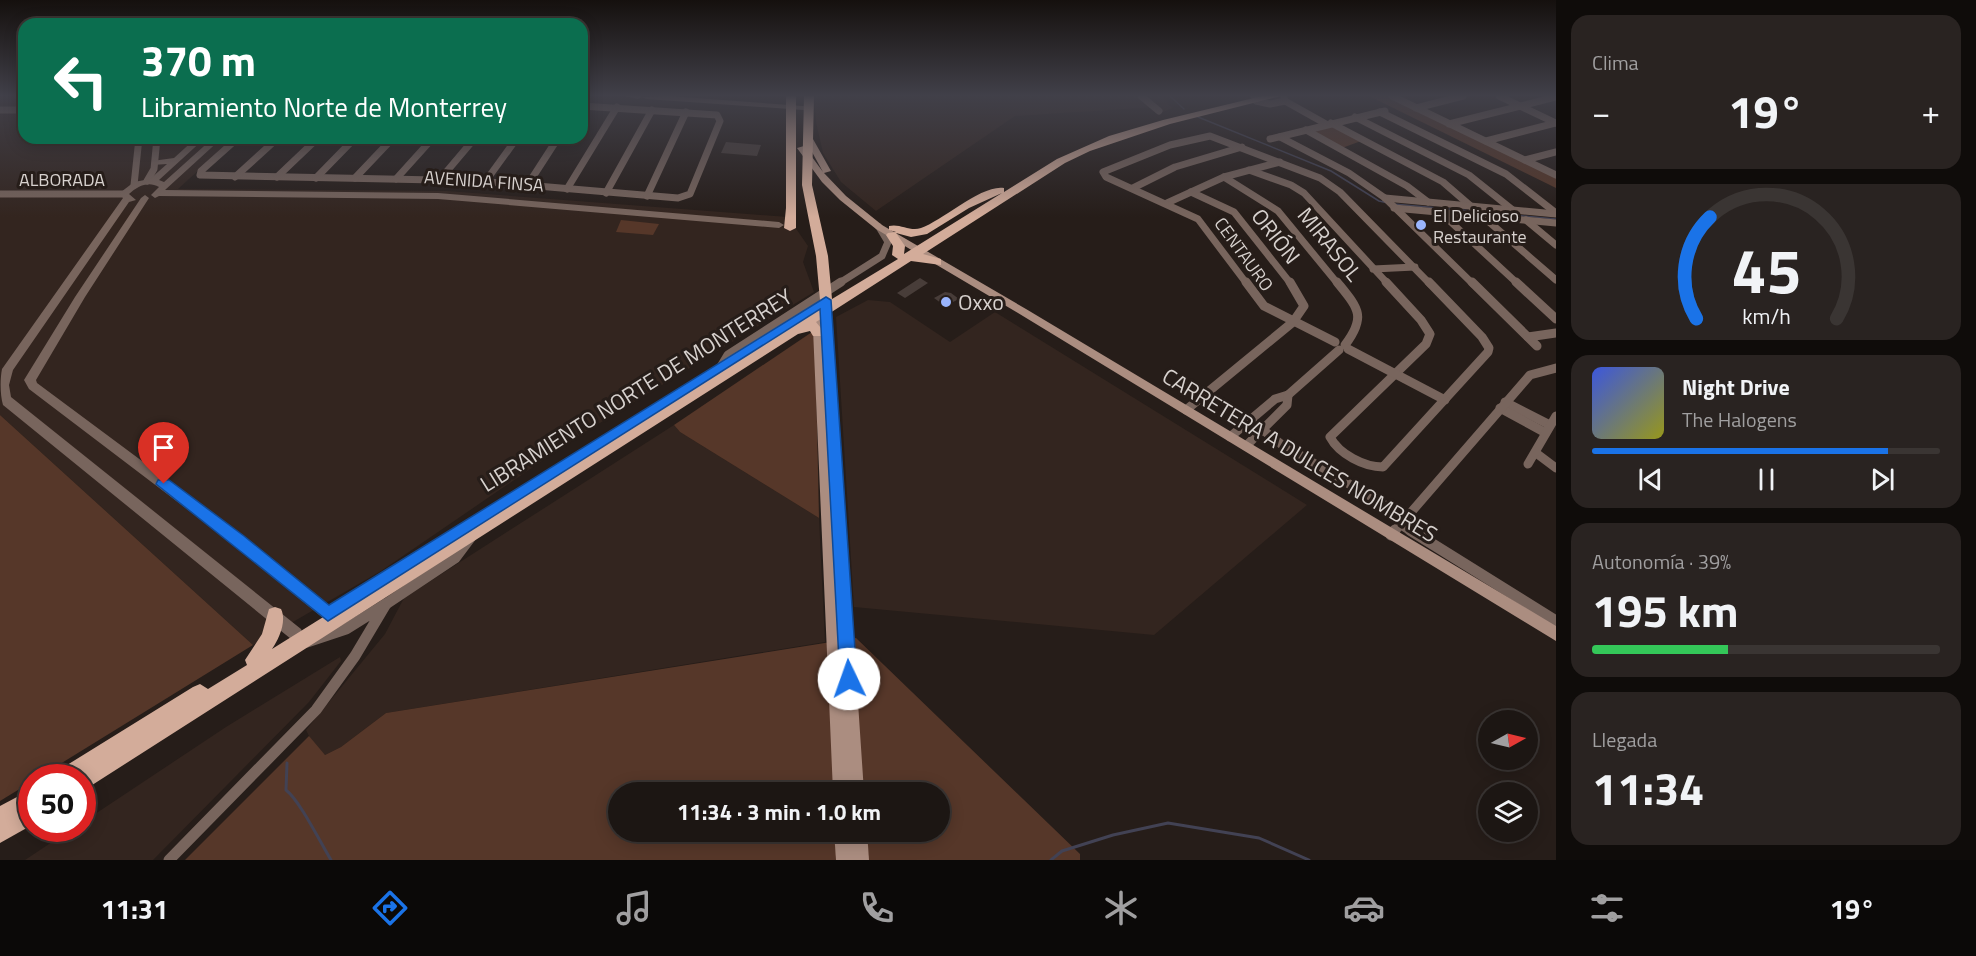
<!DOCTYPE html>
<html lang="es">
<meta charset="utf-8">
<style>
body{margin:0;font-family:"Titillium Web",sans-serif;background:#292321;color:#f1f3f6;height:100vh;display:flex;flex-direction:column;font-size:22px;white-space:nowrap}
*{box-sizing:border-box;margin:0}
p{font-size:20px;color:#a09fa0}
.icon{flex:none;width:33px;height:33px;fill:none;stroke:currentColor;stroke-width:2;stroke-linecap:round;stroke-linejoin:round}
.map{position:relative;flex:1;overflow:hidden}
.details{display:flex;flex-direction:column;gap:15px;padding:15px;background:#0f0c0a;width:420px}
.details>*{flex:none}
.hud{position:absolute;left:18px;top:18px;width:570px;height:126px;border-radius:18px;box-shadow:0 3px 15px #0003,0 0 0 2px #3a3533;background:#0b6e4f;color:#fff;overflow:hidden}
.needle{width:39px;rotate:82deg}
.fabs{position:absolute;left:1478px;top:710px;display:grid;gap:12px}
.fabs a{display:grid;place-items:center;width:60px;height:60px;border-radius:50%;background:#1c1613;box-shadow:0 3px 15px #0003,0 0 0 2px #3a3533;font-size:30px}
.speed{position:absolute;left:18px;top:764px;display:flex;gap:12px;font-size:30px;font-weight:700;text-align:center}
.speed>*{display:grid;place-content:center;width:78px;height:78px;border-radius:50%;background:#1c1613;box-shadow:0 3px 15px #0003,0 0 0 2px #3a3533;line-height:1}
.speed .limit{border:9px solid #d22;background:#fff;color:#111}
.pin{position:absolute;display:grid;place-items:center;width:51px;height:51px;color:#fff;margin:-62px -26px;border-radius:50% 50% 50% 0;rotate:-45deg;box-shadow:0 0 6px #0007}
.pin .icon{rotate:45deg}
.me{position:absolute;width:66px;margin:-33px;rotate:357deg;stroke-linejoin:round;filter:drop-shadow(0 0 4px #0008)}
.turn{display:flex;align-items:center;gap:21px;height:126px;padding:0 24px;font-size:27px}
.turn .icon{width:78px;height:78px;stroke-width:2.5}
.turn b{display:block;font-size:42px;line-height:51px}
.big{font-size:45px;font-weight:700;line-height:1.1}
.details .card{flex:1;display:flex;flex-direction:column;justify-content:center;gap:9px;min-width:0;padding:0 21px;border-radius:18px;background:#292321}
.details .dial{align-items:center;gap:0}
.dial svg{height:156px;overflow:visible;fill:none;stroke:#3a3533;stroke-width:7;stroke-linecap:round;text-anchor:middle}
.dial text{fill:#f1f3f6;stroke:none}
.song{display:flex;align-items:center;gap:18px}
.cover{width:72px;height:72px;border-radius:9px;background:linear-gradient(135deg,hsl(230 70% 55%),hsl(60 70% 35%))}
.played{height:6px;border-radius:3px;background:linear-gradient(90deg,#1a73e8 85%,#3a3533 85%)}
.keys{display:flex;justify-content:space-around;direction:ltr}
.heat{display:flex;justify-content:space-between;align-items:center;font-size:33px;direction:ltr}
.charge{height:9px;border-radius:4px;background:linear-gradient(90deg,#34c759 39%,#3a3533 0)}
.trip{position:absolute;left:608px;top:782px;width:342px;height:60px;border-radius:30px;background:#1c1613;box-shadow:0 3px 15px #0003,0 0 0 2px #3a3533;font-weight:700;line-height:60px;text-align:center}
.dock{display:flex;height:96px;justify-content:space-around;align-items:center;background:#0b0908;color:#a09fa0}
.dock .icon{width:42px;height:42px}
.dock .selected{color:#1a73e8}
.dock b{font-size:27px;color:#f1f3f6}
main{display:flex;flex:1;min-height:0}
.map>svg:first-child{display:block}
.built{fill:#33251f}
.green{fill:#563729;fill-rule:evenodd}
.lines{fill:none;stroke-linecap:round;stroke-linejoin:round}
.stream-far1{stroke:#424254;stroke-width:1.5}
.stream{stroke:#424254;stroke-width:3}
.building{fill:#483d39}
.minor-far2{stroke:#78655d;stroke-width:7}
.minor-far1{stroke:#78655d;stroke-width:9}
.minor{stroke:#78655d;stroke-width:11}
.tertiary{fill:#78655d;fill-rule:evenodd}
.secondary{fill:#ab8d80;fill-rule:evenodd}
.primary{fill:#d3ac9a;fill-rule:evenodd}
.route{fill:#1a73e8;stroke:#114b97;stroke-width:1.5}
.poi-dot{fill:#9ab5fd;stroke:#261d19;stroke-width:2}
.labels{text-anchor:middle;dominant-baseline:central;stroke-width:6;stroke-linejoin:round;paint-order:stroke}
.far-street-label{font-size:18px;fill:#d7d1ce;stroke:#261d19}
.far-poi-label{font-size:18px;fill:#d7d1ce;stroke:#261d19;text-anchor:start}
.street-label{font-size:22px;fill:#d7d1ce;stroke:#261d19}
.poi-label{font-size:22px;fill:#d7d1ce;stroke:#261d19;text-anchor:start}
</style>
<main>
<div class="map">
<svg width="1556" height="860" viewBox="0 0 1556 860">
<rect width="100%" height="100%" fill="#261d19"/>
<g class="built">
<polygon points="0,96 24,96 24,138 234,138 178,189 447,191 788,217 808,246 803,262 814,292 577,437 381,571 253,645 0,415"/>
<polygon points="814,96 1162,96 1172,108 1161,113 1157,107 1015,116 876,211 841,182 823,153 816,122"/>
<polygon points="868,300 890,302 950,342 995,312 1307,505 1154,635 854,607 836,317"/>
<polygon points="674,425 680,432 819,518 825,642 386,713 341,747 325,755 313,744 306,730 385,634 404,598"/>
<polygon points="340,657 341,661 309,702 153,860 25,860 73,828 82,828 83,822 226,727"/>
</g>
<g class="green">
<polygon points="1369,96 1389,96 1556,176 1556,188"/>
<polygon points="1332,127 1361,141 1342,148 1313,131"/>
<polygon points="621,220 659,224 653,235 616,232"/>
<polygon points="815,330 819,518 680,432 674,425"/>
<polygon points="0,415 253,645 39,777 32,777 31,782 0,801"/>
<path d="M856,638L1080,854V860H185L309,736L325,755L341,747L386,713ZM618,792H939V831H618Z"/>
</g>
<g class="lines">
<g class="stream-far1">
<polyline points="1170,96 1184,109"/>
<polyline points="1198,117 1331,171 1379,201 1388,203"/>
<polyline points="1394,204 1472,211"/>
<polyline points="1480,212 1556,219"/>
</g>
<g class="stream">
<path d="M287,763L286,790C300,801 320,842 331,860"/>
<polyline points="1051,860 1062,851 1113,835 1168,823 1259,838 1309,860"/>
</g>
</g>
<g class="building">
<polygon points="726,142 761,145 757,156 721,153"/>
<polygon points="920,278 928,283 905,298 897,293"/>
<polygon points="945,292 951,293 959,299 945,306 934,298"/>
</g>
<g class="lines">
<g class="minor-far2">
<polyline points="1141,96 1159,111"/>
<polyline points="1254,96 1256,101 1270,104 1285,101 1284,98"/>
<polyline points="1392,96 1556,175"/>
<polyline points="1499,96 1556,123"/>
<polyline points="1285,101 1326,124"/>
<polyline points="1416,108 1463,96"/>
<polyline points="0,110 24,110"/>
<polyline points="1380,112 1506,174 1556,213"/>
<polyline points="1355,117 1469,175 1514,211"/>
<polyline points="1331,123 1443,182 1556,280"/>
<polyline points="1449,124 1556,97"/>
<polyline points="1306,130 1407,186 1428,202"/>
<polyline points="1280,137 1349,173 1385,198 1473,284"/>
<polyline points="238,138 201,171 200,175 436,180 442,177 475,138"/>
<polyline points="517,138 488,178 489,182 678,198 690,194 720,121 717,115 582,106"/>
<polyline points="1270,139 1385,111"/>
<polyline points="1486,141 1556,123"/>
<polyline points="1525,160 1556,152"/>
<polyline points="1249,170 1291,185 1304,193 1388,284"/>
<polyline points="235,177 278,138"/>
<polyline points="277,177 318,138"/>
<polyline points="1224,177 1278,211 1338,284"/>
<polyline points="316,178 355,138"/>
<polyline points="355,178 393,138"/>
<polyline points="396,179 433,138"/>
<polyline points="147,181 154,169 157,138"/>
<polyline points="134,185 139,138"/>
<polyline points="527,186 558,138"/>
<polyline points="1133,188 1175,167 1242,147"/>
<polyline points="567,189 617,107"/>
<polyline points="1191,192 1234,212 1291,284"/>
<polyline points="606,193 652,110"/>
<polyline points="0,194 124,194"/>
<polyline points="647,196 686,112"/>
<polyline points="1385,198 1556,214"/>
<polyline points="1167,203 1224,177 1280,162"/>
<polyline points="1394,208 1556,223"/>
<polyline points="1440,212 1518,284"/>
<polyline points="1526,220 1556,245"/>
<polyline points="1373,269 1415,267"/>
<polyline points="838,284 882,256 888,242 879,227"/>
<polyline points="1247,284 1198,219 1106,177 1103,172 1170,145 1210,136 1320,178 1340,192 1430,284"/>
</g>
<g class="minor-far1">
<polyline points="1246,282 1264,306 1335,342"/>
<path d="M1337,282C1358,308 1367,316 1345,345"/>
<path d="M1386,282L1421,320L1430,334L1426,344L1330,437C1339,454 1364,467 1383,467L1488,352L1489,348L1482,337L1429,282"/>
<polyline points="1472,282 1537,346"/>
<polyline points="1516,282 1556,319"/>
<polyline points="1528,337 1556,333"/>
<polyline points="1348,349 1445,400"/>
<polyline points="719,370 728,355 841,282"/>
<polyline points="1505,402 1548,424"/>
<polyline points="1500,408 1544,432"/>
<polyline points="1186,410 1293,322 1304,306 1290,282"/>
<polyline points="1250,420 1281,444 1407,518"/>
<polyline points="1230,437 1275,399 1288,395 1339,350"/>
<polyline points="1246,446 1287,405 1288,395"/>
<polyline points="1536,453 1556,468"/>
<polyline points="1528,464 1556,416"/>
<polyline points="1401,525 1412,532"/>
<polyline points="475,532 480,518"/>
<polyline points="1394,532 1530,375 1556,368"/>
</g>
<g class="minor">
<polyline points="1410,530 1556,621"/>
<polyline points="1391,535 1395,530"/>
<polyline points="386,604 455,558 476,530"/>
<polyline points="169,860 316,710 355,656 386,604 346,629 307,642"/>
</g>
<g class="tertiary">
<polygon points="625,96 641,96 642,97 638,99"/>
<polygon points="669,96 803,106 810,103 814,105 804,110 646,99 642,97"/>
<path d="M196,138H205L159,180L164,182L213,138H222L165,190L438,193L779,222L784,225L779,228L438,199L159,196L155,198L151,195L159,187C148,181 138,186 129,194L136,200L129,202L13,370L9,385L11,397L301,629L303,634L301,639L296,641L291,639L3,405C0,395 0,379 2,369L123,198L120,194L121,192L134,182L150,179L167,164L152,165V161L174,158Z"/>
<polygon points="145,195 149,198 85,297 36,380 37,383 243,536 333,610 335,614 333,618 328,620 323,618 233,544 29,389 24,380 75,297 141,198"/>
</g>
<g class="secondary">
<polygon points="807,139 813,139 831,171 824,173 846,196 882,225 1026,309 1556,626 1556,641 1018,313 876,229 840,200 822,182 797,148 804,146 823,172 806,141"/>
<polygon points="826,297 831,300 864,792 833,792 812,306 817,303 821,304 821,300"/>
<polygon points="834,831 867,831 869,860 836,860"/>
</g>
<g class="primary">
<polygon points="786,96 796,96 796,228 790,231 784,228 786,208"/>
<path d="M804,96H814L812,185L828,256L832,299L898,259L892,255L893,246L886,235L888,233L896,232L889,230V226C900,223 910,232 921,228C942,221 982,184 1004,188V192L1057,159L1109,136L1163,120L1262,96H1281L1170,124L1090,151L1065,163L923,254L941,259V265L911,261L816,322L825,333L823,336H813L810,331L798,334L89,787L82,790V777H56L59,770L193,687L200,684L208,689L247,665L245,660L262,634L269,609L275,607L281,609C287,621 279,639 272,649L825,304L820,300L816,256L802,185ZM1002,193L904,254L905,246L896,233L911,237L927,234L969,208Z"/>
<polygon points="32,789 32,825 0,843 0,806"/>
</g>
</g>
<linearGradient id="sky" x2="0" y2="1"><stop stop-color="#15100e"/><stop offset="0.44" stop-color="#414049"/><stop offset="1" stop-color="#414049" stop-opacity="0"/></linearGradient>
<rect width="1556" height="217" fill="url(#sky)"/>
<polygon class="route" points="826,297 831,300 857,679 855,684 849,687 842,684 840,679 820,309 328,621 156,484 158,480 169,480 244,536 329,605"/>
<g class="poi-dot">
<circle cx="1421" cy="225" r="6"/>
<circle cx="946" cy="302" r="6"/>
</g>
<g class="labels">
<g class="far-street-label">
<text x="62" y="179">ALBORADA</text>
<text transform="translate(484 181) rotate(4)">AVENIDA FINSA</text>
<text transform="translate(1244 254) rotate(54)">CENTAURO</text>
</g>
<g class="far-poi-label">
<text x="1433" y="215">El Delicioso<tspan x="1433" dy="21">Restaurante</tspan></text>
</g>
<g class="street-label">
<text transform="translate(1276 236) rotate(52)">ORIÓN</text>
<text transform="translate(1330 244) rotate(51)">MIRASOL</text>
<text transform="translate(636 390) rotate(-32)">LIBRAMIENTO NORTE DE MONTERREY</text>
<text transform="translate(1300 455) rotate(31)">CARRETERA A DULCES NOMBRES</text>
</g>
<g class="poi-label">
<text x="958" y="302">Oxxo</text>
</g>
</g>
</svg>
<div class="fabs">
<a><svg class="needle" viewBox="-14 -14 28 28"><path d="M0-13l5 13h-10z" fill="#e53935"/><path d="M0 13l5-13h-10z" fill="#a09fa0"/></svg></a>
<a><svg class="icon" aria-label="layers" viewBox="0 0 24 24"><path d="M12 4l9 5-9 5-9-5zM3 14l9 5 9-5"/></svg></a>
</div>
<div class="speed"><div class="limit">50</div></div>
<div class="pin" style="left:164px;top:484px;background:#d93025"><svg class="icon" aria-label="arrive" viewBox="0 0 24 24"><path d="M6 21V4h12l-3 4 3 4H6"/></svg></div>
<svg class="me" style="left:849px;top:679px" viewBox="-20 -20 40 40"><circle r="19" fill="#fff"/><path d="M0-13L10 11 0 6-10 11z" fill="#1a73e8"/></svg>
<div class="trip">11:34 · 3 min · 1.0 km</div>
<div class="hud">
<div class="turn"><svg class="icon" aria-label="left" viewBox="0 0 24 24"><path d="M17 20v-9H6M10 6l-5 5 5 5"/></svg><div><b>370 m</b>Libramiento Norte de Monterrey</div></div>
</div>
</div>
<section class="details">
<div class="card"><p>Clima</p>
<div class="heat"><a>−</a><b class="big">19°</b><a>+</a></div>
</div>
<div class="card dial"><svg viewBox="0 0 100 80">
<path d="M14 69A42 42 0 1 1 86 69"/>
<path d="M14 69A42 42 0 0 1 21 17" stroke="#1a73e8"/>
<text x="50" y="56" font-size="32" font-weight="700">45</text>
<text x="50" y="72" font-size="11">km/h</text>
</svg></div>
<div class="card">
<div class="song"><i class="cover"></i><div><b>Night Drive</b><p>The Halogens</p></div></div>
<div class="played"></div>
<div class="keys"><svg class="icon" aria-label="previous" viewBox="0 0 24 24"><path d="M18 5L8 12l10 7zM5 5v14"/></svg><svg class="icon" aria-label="pause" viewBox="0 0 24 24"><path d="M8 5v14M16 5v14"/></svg><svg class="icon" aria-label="next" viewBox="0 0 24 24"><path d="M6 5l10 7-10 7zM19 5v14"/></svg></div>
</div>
<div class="card"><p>Autonomía · 39%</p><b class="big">195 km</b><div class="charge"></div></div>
<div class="card"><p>Llegada</p><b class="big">11:34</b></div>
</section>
</main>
<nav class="dock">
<b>11:31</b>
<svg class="icon selected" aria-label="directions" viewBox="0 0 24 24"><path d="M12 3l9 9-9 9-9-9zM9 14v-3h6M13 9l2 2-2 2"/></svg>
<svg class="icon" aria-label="music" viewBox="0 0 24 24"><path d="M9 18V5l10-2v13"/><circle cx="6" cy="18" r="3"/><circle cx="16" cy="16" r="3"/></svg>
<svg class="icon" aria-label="phone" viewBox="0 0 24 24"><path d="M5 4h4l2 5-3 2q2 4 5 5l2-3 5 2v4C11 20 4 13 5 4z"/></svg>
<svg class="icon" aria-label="climate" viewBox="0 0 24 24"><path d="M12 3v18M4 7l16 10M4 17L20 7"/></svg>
<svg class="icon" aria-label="car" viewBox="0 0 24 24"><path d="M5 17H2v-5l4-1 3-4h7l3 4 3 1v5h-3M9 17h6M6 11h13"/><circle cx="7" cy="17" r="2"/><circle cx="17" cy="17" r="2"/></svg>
<svg class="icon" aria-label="filters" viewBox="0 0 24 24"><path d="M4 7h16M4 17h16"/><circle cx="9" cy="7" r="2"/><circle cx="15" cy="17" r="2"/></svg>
<b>19°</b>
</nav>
